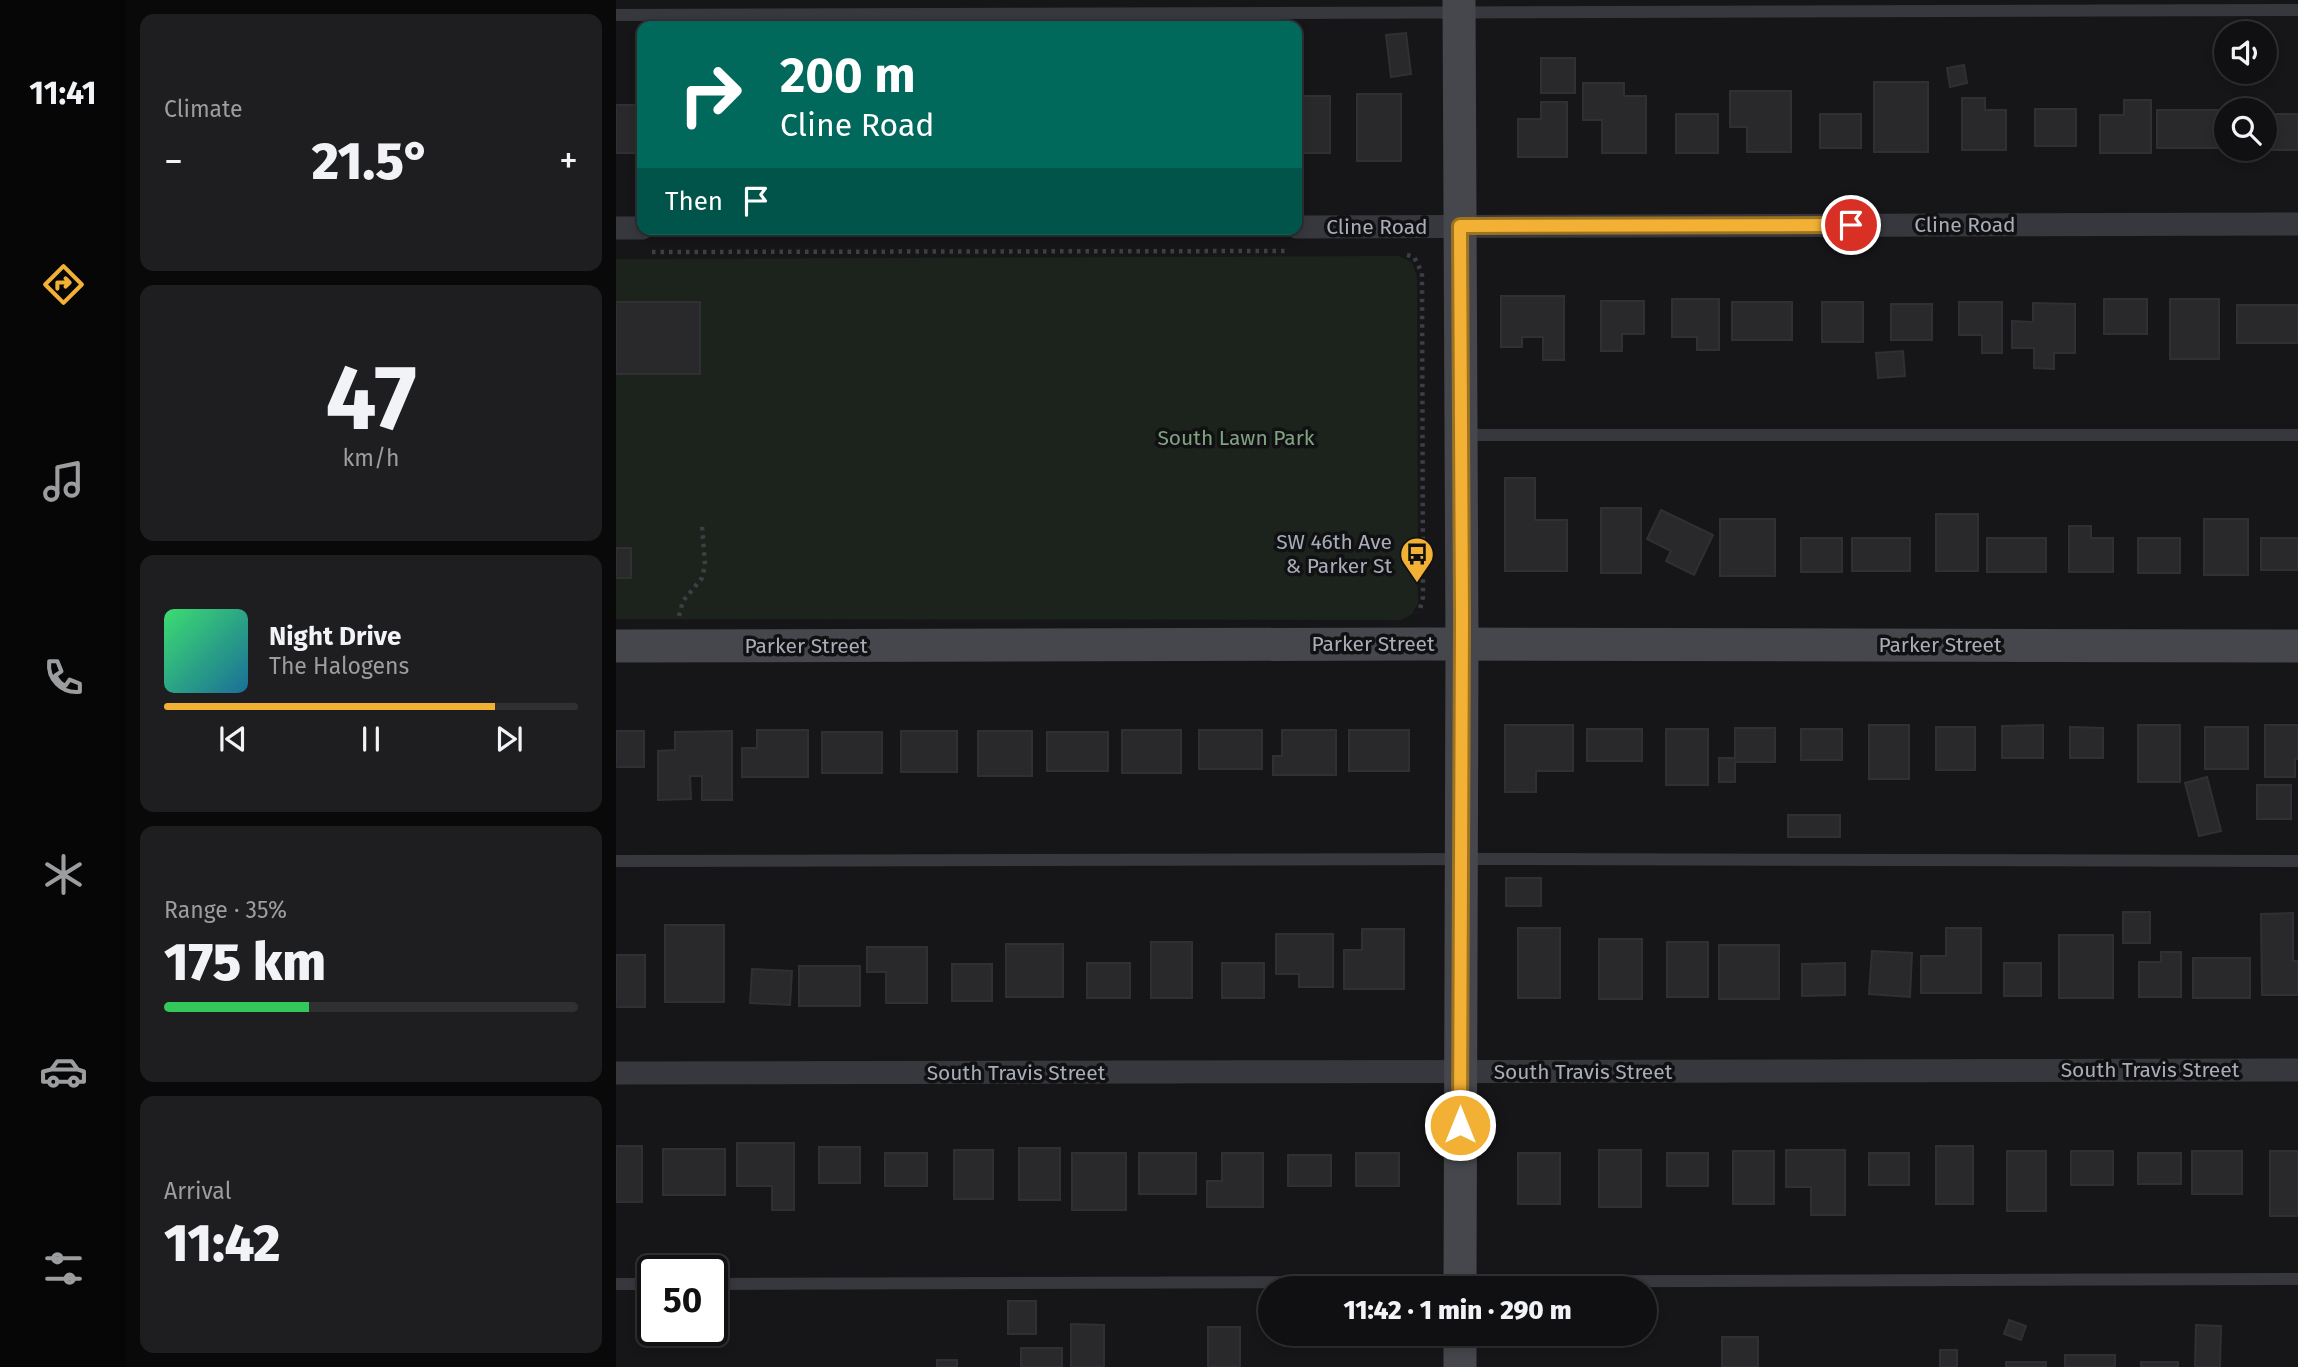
<!DOCTYPE html>
<meta charset="utf-8">
<style>
body{margin:0;font-family:"Fira Sans",sans-serif;background:#1e1e20;color:#f1f3f6;height:100vh;display:flex;flex-direction:column;font-size:26px;white-space:nowrap}
*{box-sizing:border-box;margin:0}
p{font-size:23px;color:#9c9d9f}
.icon{flex:none;width:38px;height:38px;fill:none;stroke:currentColor;stroke-width:2;stroke-linecap:round;stroke-linejoin:round}
.map{position:relative;flex:1;overflow:hidden}
.side{display:flex;flex-direction:column;gap:14px;padding:14px;background:#09090a;width:490px}
.side>*{flex:none}
.banner{position:absolute;left:21px;top:21px;width:665px;height:214px;border-radius:14px;box-shadow:0 4px 10px #0003,0 0 0 2px #303032;background:#00695c;color:#fff;overflow:hidden}
.tools{position:absolute;left:1598px;top:21px;display:grid;gap:14px}
.tools a{display:grid;place-items:center;width:63px;height:63px;border-radius:50%;background:#101012;box-shadow:0 4px 10px #0003,0 0 0 2px #303032;font-size:35px}
.speed{position:absolute;left:21px;top:1255px;display:flex;gap:14px;font-size:35px;font-weight:700;text-align:center}
.speed>*{display:grid;place-content:center;width:91px;height:91px;border-radius:50%;background:#101012;box-shadow:0 4px 10px #0003,0 0 0 2px #303032;line-height:1}
.speed .limit{border:4px solid #111;border-radius:10px;background:#fff;color:#111}
.pin{position:absolute;display:grid;place-items:center;width:60px;height:60px;color:#fff;margin:-30px;border:4px solid #fff;border-radius:50%;box-shadow:0 2px 7px #0007}
.me{position:absolute;width:77px;margin:-38px;rotate:0deg;stroke-linejoin:round;filter:drop-shadow(0 0 5px #0008)}
.turn{display:flex;align-items:center;gap:24px;height:147px;padding:0 28px;font-size:32px}
.turn .icon{width:91px;height:91px;stroke-width:2.5}
.turn b{display:block;font-size:49px;line-height:60px}
.then{display:flex;align-items:center;height:66px;padding:0 28px;background:#0003;gap:14px;font-size:26px}
.big{font-size:52px;font-weight:800;line-height:1.1}
.side .tile{flex:1;display:flex;flex-direction:column;justify-content:center;gap:10px;min-width:0;padding:0 24px;border-radius:14px;background:#1e1e20}
.side .dial{align-items:center;gap:0}
.dial b{font-size:91px;line-height:1}
.song{display:flex;align-items:center;gap:21px}
.cover{width:84px;height:84px;border-radius:10px;background:linear-gradient(135deg,hsl(140 70% 55%),hsl(200 70% 35%))}
.played{height:7px;border-radius:4px;background:linear-gradient(90deg,#f2b134 80%,#303032 80%)}
.keys{display:flex;justify-content:space-around;direction:ltr}
.heat{display:flex;justify-content:space-between;align-items:center;font-size:38px;direction:ltr}
.charge{height:10px;border-radius:5px;background:linear-gradient(90deg,#34c759 35%,#303032 0)}
.trip{position:absolute;left:642px;top:1276px;width:399px;height:70px;border-radius:35px;background:#101012;box-shadow:0 4px 10px #0003,0 0 0 2px #303032;font-weight:800;line-height:70px;text-align:center}
main{display:flex;flex:1;min-height:0}
.tab-bar{display:flex;flex-direction:column;width:126px;justify-content:space-around;align-items:center;background:#060607;color:#9c9d9f}
.tab-bar .icon{width:49px;height:49px}
.tab-bar .on{color:#f2b134}
.tab-bar b{font-size:32px;color:#f1f3f6}
.map>svg:first-child{display:block}
.green{fill:#1c231d}
.building{fill:#29292c;stroke:#303034;stroke-width:2}
.lines{fill:none;stroke-linecap:round;stroke-linejoin:round}
.path{stroke:#3d3f44;stroke-width:4.5;stroke-dasharray:3.5 5;stroke-linecap:butt}
.lane{stroke:#37383d;stroke-width:12}
.street{stroke:#37383d;stroke-width:23}
.secondary{stroke:#45474d;stroke-width:33}
.route-casing{stroke:#9d7322;stroke-width:18}
.route{stroke:#f2b134;stroke-width:12}
.labels{text-anchor:middle;dominant-baseline:central;stroke-width:7;stroke-linejoin:round;paint-order:stroke}
.street-label{font-size:21px;fill:#a8adb8;stroke:#111113}
.park-label{font-size:21px;fill:#7fa381;stroke:#111113}
.poi-label{font-size:21px;fill:#a8adb8;stroke:#111113;text-anchor:end}
</style>
<main>
<nav class="tab-bar">
<b>11:41</b>
<svg class="icon on" aria-label="directions" viewBox="0 0 24 24"><path d="M12 3l9 9-9 9-9-9zM9 14v-3h6M13 9l2 2-2 2"/></svg>
<svg class="icon" aria-label="music" viewBox="0 0 24 24"><path d="M9 18V5l10-2v13"/><circle cx="6" cy="18" r="3"/><circle cx="16" cy="16" r="3"/></svg>
<svg class="icon" aria-label="phone" viewBox="0 0 24 24"><path d="M5 4h4l2 5-3 2q2 4 5 5l2-3 5 2v4C11 20 4 13 5 4z"/></svg>
<svg class="icon" aria-label="climate" viewBox="0 0 24 24"><path d="M12 3v18M4 7l16 10M4 17L20 7"/></svg>
<svg class="icon" aria-label="car" viewBox="0 0 24 24"><path d="M5 17H2v-5l4-1 3-4h7l3 4 3 1v5h-3M9 17h6M6 11h13"/><circle cx="7" cy="17" r="2"/><circle cx="17" cy="17" r="2"/></svg>
<svg class="icon" aria-label="filters" viewBox="0 0 24 24"><path d="M4 7h16M4 17h16"/><circle cx="9" cy="7" r="2"/><circle cx="15" cy="17" r="2"/></svg>
</nav>
<section class="side">
<div class="tile"><p>Climate</p>
<div class="heat"><a>−</a><b class="big">21.5°</b><a>+</a></div>
</div>
<div class="tile dial"><b>47</b><p>km/h</p></div>
<div class="tile">
<div class="song"><i class="cover"></i><div><b>Night Drive</b><p>The Halogens</p></div></div>
<div class="played"></div>
<div class="keys"><svg class="icon" aria-label="previous" viewBox="0 0 24 24"><path d="M18 5L8 12l10 7zM5 5v14"/></svg><svg class="icon" aria-label="pause" viewBox="0 0 24 24"><path d="M8 5v14M16 5v14"/></svg><svg class="icon" aria-label="next" viewBox="0 0 24 24"><path d="M6 5l10 7-10 7zM19 5v14"/></svg></div>
</div>
<div class="tile"><p>Range · 35%</p><b class="big">175 km</b><div class="charge"></div></div>
<div class="tile"><p>Arrival</p><b class="big">11:42</b></div>
</section>
<div class="map">
<svg width="1682" height="1367" viewBox="0 0 1682 1367">
<rect width="100%" height="100%" fill="#161618"/>
<polygon class="green" points="783,256 796,262 801,277 802,603 796,614 785,620 0,619 0,259"/>
<g class="building">
<polygon points="790,33 795,74 775,77 770,35"/>
<rect x="925" y="58" width="34" height="35"/>
<polygon points="1348,65 1351,83 1334,87 1331,68"/>
<rect x="1258" y="82" width="54" height="70"/>
<polygon points="967,83 1008,83 1008,96 1030,96 1030,153 986,153 986,120 967,120"/>
<polygon points="1114,91 1175,91 1175,152 1131,152 1131,127 1114,127"/>
<rect x="741" y="94" width="44" height="67"/>
<rect x="681" y="96" width="33" height="57"/>
<polygon points="1346,98 1369,98 1369,110 1390,110 1390,150 1346,150"/>
<polygon points="1508,100 1535,100 1535,153 1484,153 1484,115 1508,115"/>
<polygon points="925,102 951,102 951,157 902,157 902,119 925,119"/>
<rect x="0" y="105" width="21" height="48"/>
<rect x="1419" y="109" width="41" height="37"/>
<rect x="1541" y="110" width="64" height="38"/>
<rect x="1060" y="114" width="42" height="39"/>
<rect x="1204" y="114" width="41" height="34"/>
<polygon points="1648,114 1682,114 1682,150 1637,150 1648,149"/>
<polygon points="885,296 948,296 948,360 927,360 927,337 906,337 906,347 885,347"/>
<polygon points="1056,299 1103,299 1103,350 1081,350 1081,337 1056,337"/>
<rect x="1488" y="299" width="43" height="35"/>
<rect x="1554" y="299" width="49" height="60"/>
<polygon points="985,301 1028,301 1028,334 1006,334 1006,351 985,351"/>
<rect x="0" y="302" width="84" height="72"/>
<rect x="1116" y="302" width="60" height="38"/>
<rect x="1206" y="302" width="41" height="40"/>
<polygon points="1343,302 1386,302 1386,353 1366,353 1366,335 1343,335"/>
<polygon points="1417,303 1459,304 1459,353 1438,353 1438,369 1418,368 1418,348 1396,348 1396,321 1417,322"/>
<rect x="1275" y="304" width="41" height="36"/>
<rect x="1621" y="305" width="61" height="38"/>
<polygon points="1287,351 1289,376 1262,378 1260,353"/>
<polygon points="889,478 919,478 919,520 951,520 951,571 889,571"/>
<rect x="985" y="508" width="40" height="65"/>
<polygon points="1045,510 1097,535 1078,575 1050,561 1055,551 1031,539"/>
<rect x="1320" y="514" width="42" height="57"/>
<rect x="1104" y="519" width="55" height="57"/>
<rect x="1588" y="519" width="44" height="56"/>
<polygon points="1453,526 1475,526 1475,538 1497,538 1497,572 1453,572"/>
<rect x="1185" y="538" width="41" height="34"/>
<rect x="1236" y="538" width="58" height="33"/>
<rect x="1371" y="538" width="59" height="34"/>
<rect x="1522" y="538" width="42" height="35"/>
<rect x="1645" y="538" width="37" height="32"/>
<rect x="0" y="548" width="15" height="30"/>
<polygon points="889,725 957,725 957,771 920,771 920,792 889,792"/>
<rect x="1253" y="725" width="40" height="54"/>
<polygon points="1427,725 1427,758 1386,758 1386,726"/>
<rect x="1522" y="725" width="42" height="57"/>
<polygon points="1649,725 1682,725 1682,759 1679,759 1679,777 1649,777"/>
<rect x="1320" y="727" width="39" height="43"/>
<polygon points="1454,727 1487,728 1487,758 1454,758"/>
<rect x="1589" y="727" width="43" height="42"/>
<polygon points="1119,728 1159,728 1159,762 1119,762 1119,782 1103,782 1103,758 1119,758"/>
<rect x="971" y="729" width="55" height="32"/>
<rect x="1050" y="729" width="42" height="56"/>
<rect x="1185" y="729" width="41" height="31"/>
<polygon points="141,730 192,730 192,777 126,777 126,748 141,748"/>
<rect x="506" y="730" width="59" height="43"/>
<rect x="583" y="730" width="63" height="39"/>
<polygon points="666,730 720,730 720,775 657,775 657,756 666,756"/>
<rect x="733" y="730" width="60" height="41"/>
<rect x="0" y="731" width="28" height="36"/>
<polygon points="116,731 116,800 86,800 86,776 74,776 75,799 42,800 42,751 59,750 59,732"/>
<rect x="285" y="731" width="56" height="41"/>
<rect x="362" y="731" width="54" height="45"/>
<rect x="206" y="732" width="60" height="41"/>
<rect x="431" y="732" width="61" height="39"/>
<polygon points="1591,777 1605,831 1583,836 1569,783"/>
<rect x="1641" y="785" width="34" height="34"/>
<rect x="1172" y="815" width="52" height="22"/>
<rect x="890" y="878" width="35" height="28"/>
<rect x="1507" y="912" width="27" height="31"/>
<polygon points="1677,913 1677,961 1682,961 1682,995 1646,995 1645,914"/>
<rect x="49" y="925" width="59" height="77"/>
<rect x="902" y="928" width="42" height="70"/>
<polygon points="1330,928 1365,928 1365,993 1305,993 1305,956 1330,956"/>
<polygon points="746,929 788,929 788,989 728,989 728,950 746,950"/>
<polygon points="660,934 717,934 717,987 683,987 683,974 660,974"/>
<rect x="1443" y="935" width="54" height="63"/>
<rect x="983" y="939" width="43" height="60"/>
<rect x="535" y="942" width="41" height="56"/>
<rect x="1051" y="942" width="41" height="55"/>
<rect x="390" y="944" width="57" height="53"/>
<rect x="1103" y="945" width="60" height="54"/>
<polygon points="251,947 311,947 311,1003 270,1003 270,972 251,972"/>
<polygon points="1256,951 1296,953 1294,997 1253,994"/>
<polygon points="1545,952 1565,952 1565,997 1523,997 1523,962 1545,962"/>
<rect x="0" y="955" width="29" height="52"/>
<rect x="1577" y="958" width="57" height="40"/>
<rect x="471" y="963" width="43" height="35"/>
<rect x="606" y="963" width="42" height="35"/>
<polygon points="1229,963 1229,995 1186,996 1186,964"/>
<rect x="1388" y="963" width="37" height="33"/>
<rect x="336" y="964" width="40" height="37"/>
<rect x="183" y="966" width="61" height="40"/>
<polygon points="136,969 176,971 174,1005 134,1003"/>
<polygon points="121,1143 178,1143 178,1210 156,1210 156,1186 121,1186"/>
<rect x="0" y="1146" width="26" height="56"/>
<rect x="1320" y="1146" width="37" height="58"/>
<rect x="203" y="1147" width="41" height="36"/>
<rect x="403" y="1148" width="41" height="52"/>
<rect x="47" y="1149" width="62" height="46"/>
<rect x="338" y="1150" width="39" height="49"/>
<rect x="983" y="1150" width="42" height="57"/>
<polygon points="1170,1150 1229,1150 1229,1215 1195,1215 1195,1187 1170,1187"/>
<rect x="1117" y="1151" width="41" height="53"/>
<rect x="1391" y="1151" width="39" height="60"/>
<rect x="1455" y="1151" width="42" height="34"/>
<rect x="1576" y="1151" width="50" height="43"/>
<rect x="1654" y="1151" width="28" height="65"/>
<rect x="269" y="1153" width="42" height="33"/>
<rect x="456" y="1153" width="54" height="57"/>
<rect x="523" y="1153" width="57" height="41"/>
<polygon points="606,1153 647,1153 647,1207 591,1207 591,1181 606,1181"/>
<rect x="740" y="1153" width="43" height="33"/>
<rect x="902" y="1153" width="42" height="51"/>
<rect x="1051" y="1153" width="41" height="33"/>
<rect x="1253" y="1153" width="40" height="32"/>
<rect x="1522" y="1153" width="43" height="31"/>
<rect x="672" y="1155" width="43" height="31"/>
<rect x="392" y="1301" width="28" height="33"/>
<polygon points="1393,1320 1410,1326 1405,1340 1388,1334"/>
<polygon points="455,1324 488,1325 488,1367 455,1367"/>
<polygon points="1580,1325 1605,1326 1604,1367 1579,1367"/>
<rect x="592" y="1327" width="32" height="40"/>
<rect x="1106" y="1337" width="36" height="30"/>
<rect x="405" y="1348" width="41" height="19"/>
<rect x="1324" y="1350" width="17" height="17"/>
<rect x="1449" y="1355" width="50" height="12"/>
<rect x="321" y="1360" width="20" height="7"/>
<rect x="1390" y="1362" width="40" height="5"/>
<rect x="1525" y="1362" width="37" height="5"/>
</g>
<g class="lines">
<g class="path">
<polyline points="36,252 671,251"/>
<polyline points="791,255 798,257 806,273 807,597 803,613"/>
<polyline points="63,616 67,601 86,578 89,565 86,526"/>
</g>
<g class="lane">
<polyline points="0,15 1682,10"/>
<polyline points="846,435 1682,435"/>
<polyline points="0,861 878,859 1682,861"/>
<polyline points="0,1284 37,1284"/>
<polyline points="96,1284 1682,1279"/>
</g>
<g class="street">
<polyline points="681,227 1682,224"/>
<polyline points="0,228 26,228"/>
<polyline points="0,1073 1682,1070"/>
</g>
<g class="secondary">
<polyline points="843,0 846,644 844,1288"/>
<polyline points="0,646 806,644 1682,646"/>
<polyline points="844,1334 844,1367"/>
</g>
</g>
<g class="lines">
<g class="route-casing">
<polyline id="route" points="844,1125 846,618 844,226 1235,225"/>
</g>
<use href="#route" class="route"/>
</g>
<defs>
<g id="bus-pin" transform="scale(1.75)"><path d="M0 17L-7.5 6A9.5 9.5 0 1 1 7.5 6Z" fill="#f2b134" stroke="#111113"/><path d="M-5-6H5V4H4V6H2V4H-2V6H-4V4H-5ZM-3.5-4V0h7V-4ZM-3.5 1.2v1.5H-2V1.2ZM2 1.2v1.5H3.5V1.2Z" fill="#111"/></g>
</defs>
<g fill-rule="evenodd">
<use href="#bus-pin" x="801" y="554"/>
</g>
<g class="labels">
<g class="street-label">
<text x="1349" y="225">Cline Road</text>
<text x="761" y="227">Cline Road</text>
<text x="757" y="644">Parker Street</text>
<text x="1324" y="645">Parker Street</text>
<text x="190" y="646">Parker Street</text>
<text x="1534" y="1070">South Travis Street</text>
<text x="967" y="1072">South Travis Street</text>
<text x="400" y="1073">South Travis Street</text>
</g>
<g class="park-label">
<text x="620" y="438">South Lawn Park</text>
</g>
<g class="poi-label">
<text x="776" y="542">SW 46th Ave<tspan x="776" dy="24">&amp; Parker St</tspan></text>
</g>
</g>
</svg>
<div class="tools">
<a><svg class="icon" aria-label="sound" viewBox="0 0 24 24"><path d="M4 9h4l5-4v14l-5-4H4zM17 9q2 3 0 6"/></svg></a>
<a><svg class="icon" aria-label="search" viewBox="0 0 24 24"><circle cx="10" cy="10" r="6"/><path d="M15 15l6 6"/></svg></a>
</div>
<div class="speed"><div class="limit">50</div></div>
<div class="pin" style="left:1235px;top:225px;background:#d93025"><svg class="icon" aria-label="arrive" viewBox="0 0 24 24"><path d="M6 21V4h12l-3 4 3 4H6"/></svg></div>
<svg class="me" style="left:844px;top:1125px" viewBox="-20 -20 40 40"><circle r="17" fill="#f2b134" stroke="#fff" stroke-width="3"/><path d="M0-11L8 9 0 5-8 9z" fill="#fff"/></svg>
<div class="trip">11:42 · 1 min · 290 m</div>
<div class="banner">
<div class="turn"><svg class="icon" aria-label="right" viewBox="0 0 24 24"><path d="M7 20v-9h11M14 6l5 5-5 5"/></svg><div><b>200 m</b>Cline Road</div></div>
<div class="then">Then<svg class="icon" aria-label="arrive" viewBox="0 0 24 24"><path d="M6 21V4h12l-3 4 3 4H6"/></svg></div>
</div>
</div>
</main>
